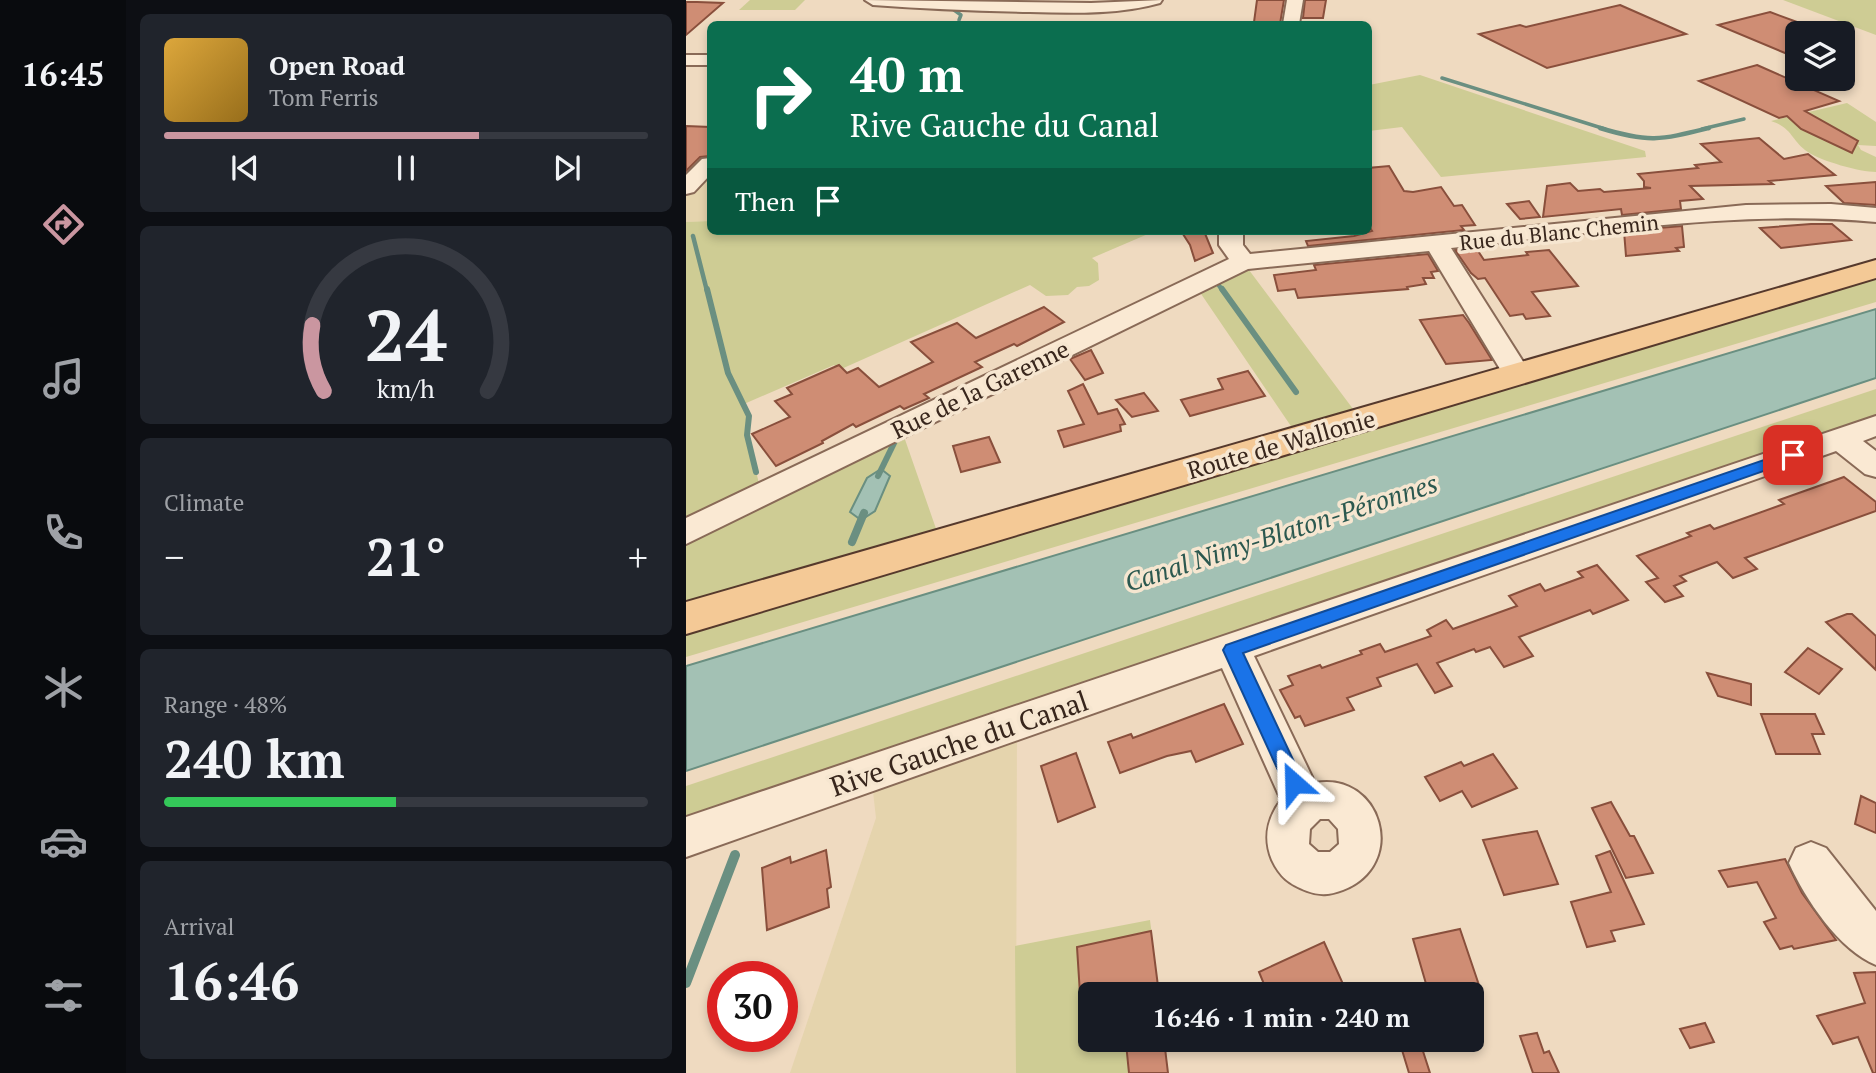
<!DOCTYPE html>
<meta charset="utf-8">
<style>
body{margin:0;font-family:"PT Serif",serif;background:#20242c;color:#f1f3f6;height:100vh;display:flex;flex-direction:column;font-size:26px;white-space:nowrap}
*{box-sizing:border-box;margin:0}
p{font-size:23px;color:#9ea1a6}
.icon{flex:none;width:38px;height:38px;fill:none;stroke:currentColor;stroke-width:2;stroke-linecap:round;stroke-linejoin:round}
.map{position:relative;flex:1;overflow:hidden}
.drawer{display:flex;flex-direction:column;gap:14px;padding:14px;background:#0d0f14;width:560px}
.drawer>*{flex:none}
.guide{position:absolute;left:21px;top:21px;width:665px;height:214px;border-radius:10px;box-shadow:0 4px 10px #0003;background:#0b6e4f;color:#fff;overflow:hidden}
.tools{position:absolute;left:1099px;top:21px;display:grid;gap:14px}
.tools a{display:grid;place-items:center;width:70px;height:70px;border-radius:10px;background:#171b24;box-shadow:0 4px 10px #0003;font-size:35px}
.speed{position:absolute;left:21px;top:961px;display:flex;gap:14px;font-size:35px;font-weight:700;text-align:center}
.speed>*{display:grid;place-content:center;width:91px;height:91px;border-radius:50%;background:#171b24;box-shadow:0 4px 10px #0003;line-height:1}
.speed .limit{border:10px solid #d22;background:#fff;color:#111}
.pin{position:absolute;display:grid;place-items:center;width:60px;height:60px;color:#fff;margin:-30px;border-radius:14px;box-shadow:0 4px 10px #0006}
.me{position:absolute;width:77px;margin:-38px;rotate:335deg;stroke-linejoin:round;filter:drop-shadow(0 0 5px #0008)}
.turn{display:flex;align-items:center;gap:24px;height:147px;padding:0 28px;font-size:32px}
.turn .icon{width:91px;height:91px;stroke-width:2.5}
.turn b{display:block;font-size:49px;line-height:60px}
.then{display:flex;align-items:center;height:66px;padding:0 28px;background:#0003;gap:14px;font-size:26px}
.big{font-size:52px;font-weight:800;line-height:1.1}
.drawer .card{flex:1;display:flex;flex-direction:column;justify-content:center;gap:10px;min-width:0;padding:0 24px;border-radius:10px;background:#20242c}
.drawer .dial{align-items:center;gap:0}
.dial svg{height:182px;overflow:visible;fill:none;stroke:#363941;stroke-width:7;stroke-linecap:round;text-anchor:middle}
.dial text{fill:#f1f3f6;stroke:none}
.song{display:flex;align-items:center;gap:21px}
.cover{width:84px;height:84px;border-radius:10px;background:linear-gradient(135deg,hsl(40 70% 55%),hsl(40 70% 35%))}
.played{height:7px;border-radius:4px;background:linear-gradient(90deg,#ca96a0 65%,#363941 65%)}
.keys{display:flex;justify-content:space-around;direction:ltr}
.heat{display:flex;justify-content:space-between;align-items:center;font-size:38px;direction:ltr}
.charge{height:10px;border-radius:5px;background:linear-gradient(90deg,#34c759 48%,#363941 0)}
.trip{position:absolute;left:392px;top:982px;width:406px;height:70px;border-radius:10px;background:#171b24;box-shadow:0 4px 10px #0003;font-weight:800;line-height:70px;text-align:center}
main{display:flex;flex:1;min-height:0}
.tabs{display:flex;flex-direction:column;width:126px;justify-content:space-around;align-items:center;background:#090b0e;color:#9ea1a6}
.tabs .icon{width:49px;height:49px}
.tabs .on{color:#ca96a0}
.tabs b{font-size:32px;color:#f1f3f6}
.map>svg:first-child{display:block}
.farmland{fill:#e5d4ad}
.green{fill:#cecc94}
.water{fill:#a3c1b4;stroke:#6a8f81;stroke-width:2}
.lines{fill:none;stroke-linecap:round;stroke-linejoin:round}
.stream-far4{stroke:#6a8f81;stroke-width:3.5}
.stream-far3{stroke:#6a8f81;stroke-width:4.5}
.stream-far2{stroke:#6a8f81;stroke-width:6}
.stream-far1{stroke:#6a8f81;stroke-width:8}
.stream{stroke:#6a8f81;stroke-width:10}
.building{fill:#cf8d74;stroke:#894f3c;stroke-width:2}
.minor-casing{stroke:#896a57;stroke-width:4}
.major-casing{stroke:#56392c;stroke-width:4}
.minor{fill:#fae9d3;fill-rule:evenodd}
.major{fill:#f4c996;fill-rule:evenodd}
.route{fill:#1a73e8;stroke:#114b97;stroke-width:2}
.labels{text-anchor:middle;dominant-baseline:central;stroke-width:7;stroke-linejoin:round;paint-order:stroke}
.far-street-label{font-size:21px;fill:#38261c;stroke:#f6e6d0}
.street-label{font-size:24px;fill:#38261c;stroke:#f6e6d0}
.water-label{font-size:26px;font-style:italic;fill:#2b584f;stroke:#f6e6d0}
.near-street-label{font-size:28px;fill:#38261c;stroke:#f6e6d0}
</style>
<main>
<nav class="tabs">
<b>16:45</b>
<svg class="icon on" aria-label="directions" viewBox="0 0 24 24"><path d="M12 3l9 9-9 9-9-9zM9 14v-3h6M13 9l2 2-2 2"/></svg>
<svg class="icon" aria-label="music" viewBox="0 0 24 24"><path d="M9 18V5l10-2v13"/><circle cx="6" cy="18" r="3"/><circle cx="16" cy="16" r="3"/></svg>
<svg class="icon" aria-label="phone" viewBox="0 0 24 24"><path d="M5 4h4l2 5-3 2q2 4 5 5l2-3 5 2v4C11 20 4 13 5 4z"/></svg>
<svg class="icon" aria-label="climate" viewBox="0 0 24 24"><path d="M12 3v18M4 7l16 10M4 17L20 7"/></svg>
<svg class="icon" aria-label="car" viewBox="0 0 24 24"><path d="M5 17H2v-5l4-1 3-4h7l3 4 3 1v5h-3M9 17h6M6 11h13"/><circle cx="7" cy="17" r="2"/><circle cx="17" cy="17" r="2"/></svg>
<svg class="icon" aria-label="filters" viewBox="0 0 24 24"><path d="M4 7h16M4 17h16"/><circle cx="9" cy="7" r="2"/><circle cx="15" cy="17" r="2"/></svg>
</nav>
<section class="drawer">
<div class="card">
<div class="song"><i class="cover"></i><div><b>Open Road</b><p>Tom Ferris</p></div></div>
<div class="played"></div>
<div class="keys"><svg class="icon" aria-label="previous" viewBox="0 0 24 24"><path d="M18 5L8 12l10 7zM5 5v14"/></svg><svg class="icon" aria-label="pause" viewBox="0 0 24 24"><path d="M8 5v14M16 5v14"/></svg><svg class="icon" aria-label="next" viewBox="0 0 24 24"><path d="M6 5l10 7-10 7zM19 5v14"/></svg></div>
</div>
<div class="card dial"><svg viewBox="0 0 100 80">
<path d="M14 69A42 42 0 1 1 86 69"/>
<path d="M14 69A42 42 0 0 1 9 40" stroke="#ca96a0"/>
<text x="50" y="56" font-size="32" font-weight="700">24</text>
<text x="50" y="72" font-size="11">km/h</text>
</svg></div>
<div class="card"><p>Climate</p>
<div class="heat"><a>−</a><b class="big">21°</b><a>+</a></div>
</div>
<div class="card"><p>Range · 48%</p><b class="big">240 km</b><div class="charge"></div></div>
<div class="card"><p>Arrival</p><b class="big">16:46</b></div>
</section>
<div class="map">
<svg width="1190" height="1073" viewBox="0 0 1190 1073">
<rect width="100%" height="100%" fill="#efdac0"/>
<g class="farmland">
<polygon points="24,164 24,221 0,222 0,187"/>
<polygon points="331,724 330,1073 104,1073 190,818 185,774"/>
</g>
<g class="green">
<polygon points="64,0 119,0 109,10 53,10"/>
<polygon points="1097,0 1190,0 1190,35"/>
<polygon points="734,75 959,151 960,157 755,177 716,127 683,131 683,85"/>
<path d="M1161,103L1190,122V146L1172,145L1175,150L1190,157V172C1174,172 1135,161 1122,152C1105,141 1107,128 1085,121Z"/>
<polygon points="24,221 24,231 469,231 406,258 412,263 413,280 403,286 391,287 382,295 360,296 344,285 153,370 148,365 58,404 63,416 64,448 76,495 215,428 255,543 613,438 509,285 557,262 676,421 1190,269 1190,302 0,657 0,222"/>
<polygon points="1190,389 1190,426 0,837 0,786"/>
<polygon points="464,920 473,994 404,994 404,1040 479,1040 482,1073 330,1073 329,946"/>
</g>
<g class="water">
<polygon points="1190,309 1190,378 0,771 0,666"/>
<polygon points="195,469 204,476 189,511 175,520 164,512 181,478"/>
</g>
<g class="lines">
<g class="stream-far4">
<polyline points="268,10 275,15 273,20"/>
<polyline points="756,78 919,129"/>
<polyline points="1016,129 1058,119"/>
</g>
<g class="stream-far3">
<path d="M914,128C963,143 974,140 1023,128"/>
<polyline points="7,236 21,291"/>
<polyline points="529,280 537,291"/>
</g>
<g class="stream-far2">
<polyline points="21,289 42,373 63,416 61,435 70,472"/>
<polyline points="536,289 610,392"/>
<polyline points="192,476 211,437"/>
</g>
<polyline class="stream-far1" points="166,542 178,513"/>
<polyline class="stream" points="0,983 49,855"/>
</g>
<g class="building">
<polygon points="571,0 598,0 594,24 568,22"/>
<polygon points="619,0 640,0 637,18 617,18"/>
<polygon points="0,2 11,2 37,3 0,35"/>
<polygon points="934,5 1000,34 861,68 793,34 834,25 840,27"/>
<polygon points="1084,12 1111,22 1111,58 1032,25"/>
<polygon points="1071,65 1153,101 1119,111 1172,141 1166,153 1115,129 1101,116 1093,118 1013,81"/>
<polygon points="0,126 24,127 24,156 14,157 0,171"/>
<polygon points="1073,138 1098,159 1122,154 1149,175 1083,181 1087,184 1004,186 1017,199 994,201 995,209 936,215 935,209 857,217 861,186 884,183 892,191 914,189 918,192 965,188 958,187 958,181 952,174 1012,168 1009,165 1035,162 1015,144"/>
<polygon points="703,166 718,191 727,192 755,187 768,206 776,205 789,225 775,226 778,230 622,246 620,241 668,236 686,231 682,225 682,168"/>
<polygon points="1190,182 1190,205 1158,203 1140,186"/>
<polygon points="843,201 854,217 834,219 821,204"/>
<polygon points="1125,224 1146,224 1165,240 1095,248 1074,228"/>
<polygon points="996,226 998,247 990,248 993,251 940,256 938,231"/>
<polygon points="495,231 518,231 527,253 509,261 504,245"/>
<polygon points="790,248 798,260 842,255 840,252 863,250 892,286 846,292 864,316 840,319 837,314 824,316 799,278 792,279 785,273 769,250"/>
<polygon points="742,254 752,271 745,272 748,278 737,278 740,284 721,287 722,289 612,298 609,289 592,291 588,275 630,270 628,265"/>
<polygon points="358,307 378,322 331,346 328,344 289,362 296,367 238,394 243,398 218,409 214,406 170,427 167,424 136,441 137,443 90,466 66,434 104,417 89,401 106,394 101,388 153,365 161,373 172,368 193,387 247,362 225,342 271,323 290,338"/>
<polygon points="777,315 783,323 806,360 760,364 734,320"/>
<polygon points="405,350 417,373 399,380 384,359"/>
<polygon points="562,371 579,396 504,416 495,400 537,389 532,379"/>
<polygon points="397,384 412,414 431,409 439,424 434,425 435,431 378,447 372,431 398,424 382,391"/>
<polygon points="458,393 472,411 446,417 430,400"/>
<polygon points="303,437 314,462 275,472 267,446"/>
<polygon points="1158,477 1190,502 1190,511 1059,558 1071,569 1047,578 1031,562 994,576 1000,581 988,586 997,596 979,602 960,582 972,578 951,556 1005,536 1001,533 1024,525 1028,529 1098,504 1093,500"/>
<polygon points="911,565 942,600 907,614 904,610 833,637 847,656 818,667 804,647 790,652 788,649 751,663 766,686 749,693 731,664 691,678 695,686 661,698 668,710 619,726 614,716 609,718 594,690 607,685 602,676 634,665 636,668 676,654 674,651 694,644 699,652 745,636 741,630 760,620 767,629 831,606 823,596 854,584 859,591 897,577 892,572"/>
<polygon points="1161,614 1166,614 1190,636 1190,670 1140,622"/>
<polygon points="1122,648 1156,669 1133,694 1099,672"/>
<polygon points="1021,673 1065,684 1065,705 1032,696"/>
<polygon points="538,704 557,744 510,762 505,751 481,756 434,773 422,742 445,734 447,738"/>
<polygon points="1075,714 1129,714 1138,734 1126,734 1134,754 1090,754"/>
<polygon points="390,753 409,807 372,822 355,766"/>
<polygon points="807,754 831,788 786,807 776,791 754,801 739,777 775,762 778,766"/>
<polygon points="1175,796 1190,803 1190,833 1169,824"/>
<polygon points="925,802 944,836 948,836 967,873 940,878 906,808"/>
<polygon points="851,831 872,884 818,895 797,840"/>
<polygon points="140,850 145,887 141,889 143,907 81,930 76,868 104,857 105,863"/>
<polygon points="924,851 958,924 925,931 929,941 901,947 885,902 925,892 910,856"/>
<polygon points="1099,859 1116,893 1150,940 1108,949 1106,946 1094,949 1078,922 1090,918 1071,882 1042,887 1033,871"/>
<polygon points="774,929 796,994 743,994 727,939"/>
<polygon points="465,931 473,994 394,994 391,947"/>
<polygon points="638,942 657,984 636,994 582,994 573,972"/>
<polygon points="1190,972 1190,1073 1187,1073 1172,1037 1147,1044 1131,1016 1179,1003 1168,973"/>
<polygon points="1019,1023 1028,1042 1004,1048 994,1029"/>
<polygon points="851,1033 858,1053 863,1051 873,1073 847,1073 834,1036"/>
<polygon points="454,1040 478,1040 482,1073 443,1073 440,1043"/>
<polygon points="735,1045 744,1073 723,1073 716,1050"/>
</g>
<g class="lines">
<g class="minor-casing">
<g id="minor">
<path d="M179,0L405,3L476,0L474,3C431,15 388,13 344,12C291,11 240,9 187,5Z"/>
<polygon points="601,0 617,0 613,24 597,24"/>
<rect x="0" y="55" width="24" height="10"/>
<polygon points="24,158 24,175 8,192 0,194 0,175 16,159"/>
<path d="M1145,204L1190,208V222C1050,209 905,234 765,248L845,374L841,380L831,382L821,380L817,374L743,251L562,269L0,544V518L543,259L533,245V231H557V245L564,254L1060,205Z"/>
<path d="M1190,416V436L1177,441L1190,451V477L1179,474L1150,451L568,656L629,783C695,771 723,864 657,890C644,895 634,896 621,891C603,884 594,877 586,860C577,838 581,819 595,800L536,668L0,857V817ZM634,819H643L652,829L653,844L644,852H632L623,844L624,829Z"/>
<path d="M1125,842L1140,848L1190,911V965C1153,950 1119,899 1103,863L1110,848Z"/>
</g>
</g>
<g class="major-casing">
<polygon id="major" points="1190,260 1190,278 0,634 0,602"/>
</g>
<use href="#minor" class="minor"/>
<use href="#major" class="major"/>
</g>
<polygon class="route" points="1107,450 1112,452 1114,455 1112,459 557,653 618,783 615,790 608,792 601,790 537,650 540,645"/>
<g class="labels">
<g class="far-street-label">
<text transform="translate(873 232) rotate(-6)">Rue du Blanc Chemin</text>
</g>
<g class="street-label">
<text transform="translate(294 389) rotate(-26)">Rue de la Garenne</text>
<text transform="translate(595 444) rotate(-16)">Route de Wallonie</text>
</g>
<g class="water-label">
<text transform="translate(595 532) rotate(-18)">Canal Nimy-Blaton-Péronnes</text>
</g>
<g class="near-street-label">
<text transform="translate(273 743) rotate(-19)">Rive Gauche du Canal</text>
</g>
</g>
</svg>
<div class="tools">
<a><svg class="icon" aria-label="layers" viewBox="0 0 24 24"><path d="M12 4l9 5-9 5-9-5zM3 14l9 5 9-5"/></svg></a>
</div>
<div class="speed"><div class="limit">30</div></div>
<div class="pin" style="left:1107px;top:455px;background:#d93025"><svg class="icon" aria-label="arrive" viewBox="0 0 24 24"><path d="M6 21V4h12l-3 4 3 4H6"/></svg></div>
<svg class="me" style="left:608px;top:783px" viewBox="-20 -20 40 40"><path d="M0-17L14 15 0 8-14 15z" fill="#1a73e8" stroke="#fff" stroke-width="4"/></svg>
<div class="trip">16:46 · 1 min · 240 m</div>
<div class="guide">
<div class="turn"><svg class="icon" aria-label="right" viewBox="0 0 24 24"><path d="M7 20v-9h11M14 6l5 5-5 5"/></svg><div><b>40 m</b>Rive Gauche du Canal</div></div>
<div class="then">Then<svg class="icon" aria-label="arrive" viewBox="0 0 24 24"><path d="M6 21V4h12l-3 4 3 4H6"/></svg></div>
</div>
</div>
</main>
